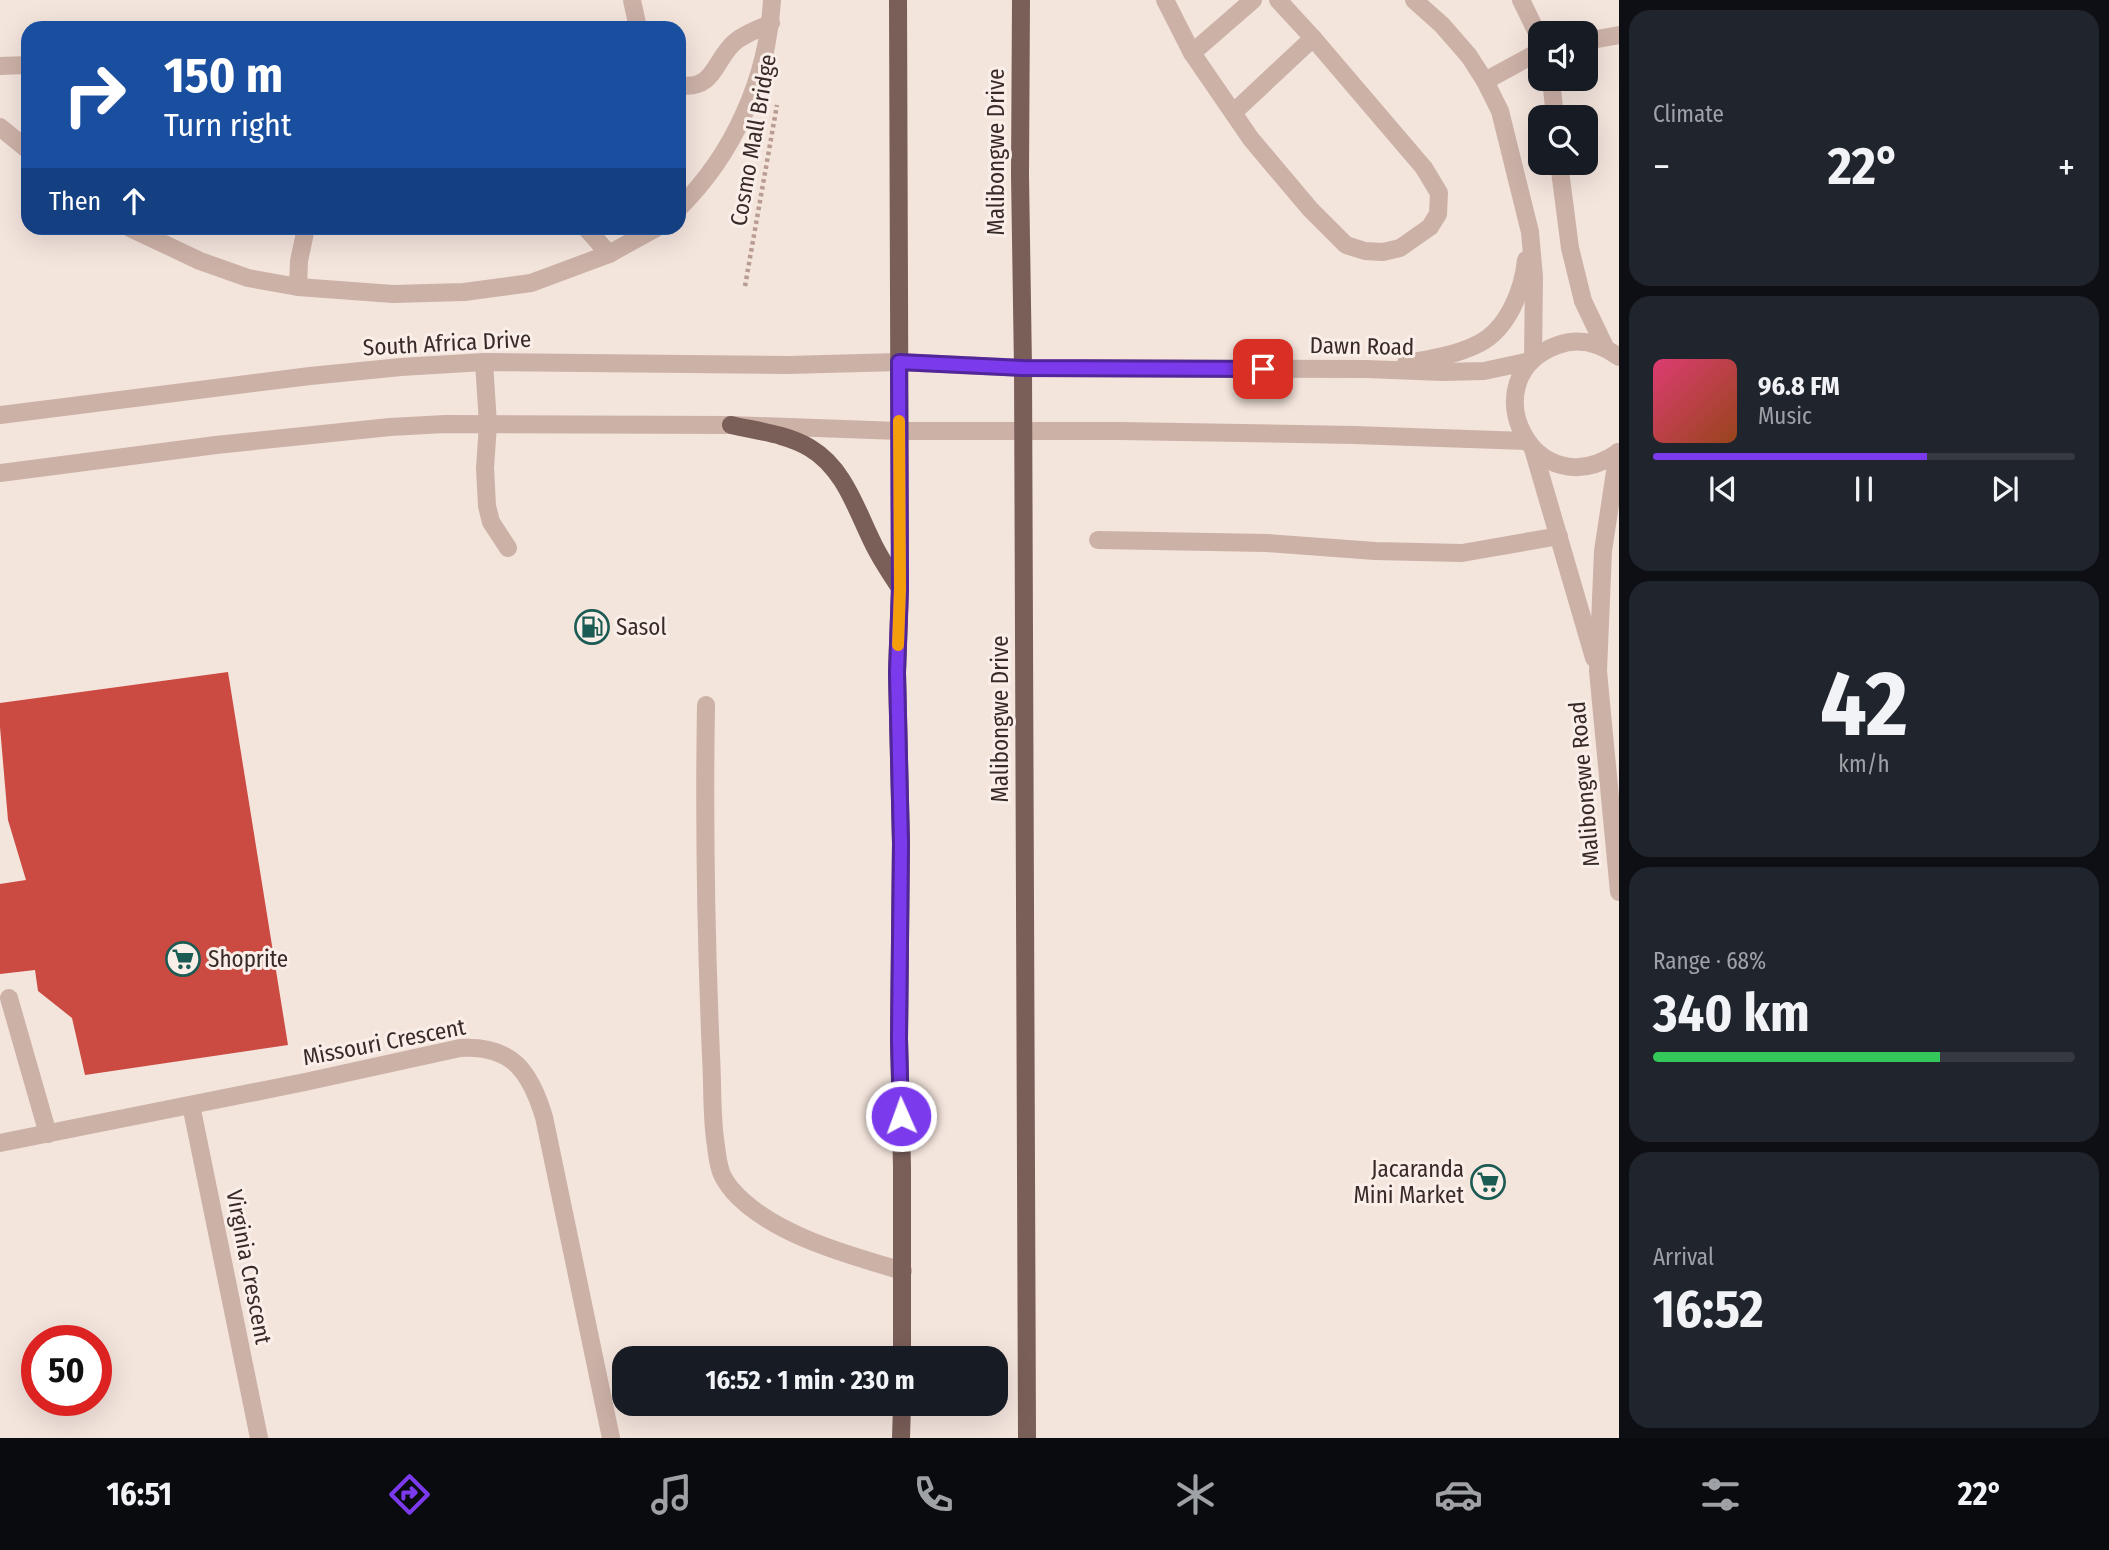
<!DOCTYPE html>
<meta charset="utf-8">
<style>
body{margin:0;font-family:"Fira Sans Condensed",sans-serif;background:#20242c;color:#f1f3f6;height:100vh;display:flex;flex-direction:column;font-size:26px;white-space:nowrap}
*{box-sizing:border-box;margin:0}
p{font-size:23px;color:#9ea1a6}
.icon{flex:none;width:38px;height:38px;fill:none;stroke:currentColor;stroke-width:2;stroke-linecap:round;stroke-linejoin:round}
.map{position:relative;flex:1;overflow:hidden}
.side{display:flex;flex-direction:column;gap:10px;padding:10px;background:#0d0f14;width:490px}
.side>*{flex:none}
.banner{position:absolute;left:21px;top:21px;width:665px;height:214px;border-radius:21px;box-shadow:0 7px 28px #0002;background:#1a4fa0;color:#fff;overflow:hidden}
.tools{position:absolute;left:1528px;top:21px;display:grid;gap:14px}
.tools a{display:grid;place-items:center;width:70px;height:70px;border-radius:14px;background:#171b24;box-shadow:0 7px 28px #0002;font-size:35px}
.speed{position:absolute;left:21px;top:1325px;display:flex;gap:14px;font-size:35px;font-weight:700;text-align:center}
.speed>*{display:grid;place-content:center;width:91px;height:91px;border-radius:50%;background:#171b24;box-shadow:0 7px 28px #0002;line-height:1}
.speed .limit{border:10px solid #d22;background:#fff;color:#111}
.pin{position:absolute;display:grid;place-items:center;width:60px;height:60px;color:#fff;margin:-30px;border-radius:14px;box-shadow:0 4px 10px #0006}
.me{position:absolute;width:77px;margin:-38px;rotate:358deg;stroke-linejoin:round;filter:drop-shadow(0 0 5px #0008)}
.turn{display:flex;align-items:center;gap:24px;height:147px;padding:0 28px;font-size:32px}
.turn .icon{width:91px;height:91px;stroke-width:2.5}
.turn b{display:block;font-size:49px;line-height:60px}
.then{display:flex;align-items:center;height:66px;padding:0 28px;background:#0003;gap:14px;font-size:26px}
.big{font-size:52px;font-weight:700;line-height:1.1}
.side .tile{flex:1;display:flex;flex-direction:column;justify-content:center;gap:10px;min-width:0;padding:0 24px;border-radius:21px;background:#20242c}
.side .dial{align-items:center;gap:0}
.dial b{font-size:91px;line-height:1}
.song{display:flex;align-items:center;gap:21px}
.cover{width:84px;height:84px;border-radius:10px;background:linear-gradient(135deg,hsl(340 70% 55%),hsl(20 70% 35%))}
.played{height:7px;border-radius:4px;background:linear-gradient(90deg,#7c3aed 65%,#363941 65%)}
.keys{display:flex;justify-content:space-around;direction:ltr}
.heat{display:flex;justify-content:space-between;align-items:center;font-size:38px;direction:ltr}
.charge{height:10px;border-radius:5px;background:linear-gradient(90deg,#34c759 68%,#363941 0)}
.trip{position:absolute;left:612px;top:1346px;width:396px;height:70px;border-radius:21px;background:#171b24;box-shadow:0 7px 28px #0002;font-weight:700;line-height:70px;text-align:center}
.tab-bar{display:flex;height:112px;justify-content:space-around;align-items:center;background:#090b0e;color:#9ea1a6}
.tab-bar .icon{width:49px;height:49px}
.tab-bar .current{color:#7c3aed}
.tab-bar b{font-size:32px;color:#f1f3f6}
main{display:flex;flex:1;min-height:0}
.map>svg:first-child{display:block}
.building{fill:#cb4b42}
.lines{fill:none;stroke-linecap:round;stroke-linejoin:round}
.path{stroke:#b89b91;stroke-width:4.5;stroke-dasharray:3.5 3.5;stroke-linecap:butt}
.minor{stroke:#ccb1a7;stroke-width:18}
.major{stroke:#7a5e58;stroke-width:18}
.route-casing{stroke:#51269a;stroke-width:18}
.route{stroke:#7c3aed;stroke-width:12}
.slow{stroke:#f59e0b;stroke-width:12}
.labels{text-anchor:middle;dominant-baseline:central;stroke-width:6;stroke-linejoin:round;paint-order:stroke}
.street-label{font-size:23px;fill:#382a28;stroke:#faefe8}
.poi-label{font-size:23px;fill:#382a28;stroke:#faefe8;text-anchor:start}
</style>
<main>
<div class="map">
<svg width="1619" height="1438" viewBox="0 0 1619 1438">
<rect width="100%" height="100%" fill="#f3e4dc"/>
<polygon class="building" points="228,672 288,1045 85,1075 72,1018 38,991 35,970 0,974 0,884 26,880 8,820 0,727 0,703"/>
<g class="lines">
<polyline class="path" points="745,286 777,105"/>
<g class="minor">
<polyline points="632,0 638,28"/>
<polyline points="1165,0 1192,53 1251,139 1310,209 1346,245 1365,251 1383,252 1400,248 1430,227 1438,214 1439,193 1424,168 1313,38 1278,0"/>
<polyline points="1414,0 1442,25 1469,56 1485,81 1500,111 1530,232 1534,277 1533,359"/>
<polyline points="1521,0 1540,39"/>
<polyline points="1586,41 1619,35"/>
<polyline points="1192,53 1253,0"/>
<polyline points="0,66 28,65"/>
<polyline points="1551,79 1555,117"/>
<polyline points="1485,81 1540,51"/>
<path d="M679,85C716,91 714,58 736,41C746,33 759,29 771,23"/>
<polyline points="1234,112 1313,38"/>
<polyline points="0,127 28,150"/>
<polyline points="1559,163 1570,248 1583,301 1605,347"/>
<path d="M679,208C734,154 768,77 772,0"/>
<polyline points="130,228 200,261 248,278 298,287 393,294 464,292 531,283 609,254 656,228"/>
<polyline points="586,228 609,254"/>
<polyline points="298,287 299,261 306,228"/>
<path d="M1619,357C1601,344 1580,337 1558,345C1469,376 1532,512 1619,452"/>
<polyline points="484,362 488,424 485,468 487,506 491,522 508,548"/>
<path d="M1406,363C1431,359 1457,355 1480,343C1508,328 1523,290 1526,260"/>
<polyline points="0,415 310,376 401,367 484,362 788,365 899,362 1023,368 1366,369 1443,372 1484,371 1531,361"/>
<polyline points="1533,449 1594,658"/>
<polyline points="1618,452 1603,551 1598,671 1619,892"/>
<polyline points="0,473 216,445 390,427 445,424 731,425 899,431 1120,431 1354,435 1527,441"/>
<polyline points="1098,540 1267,543 1375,551 1462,553 1559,536"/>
<path d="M706,705C704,822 706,939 711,1056C713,1087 711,1115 716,1146C717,1154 718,1164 721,1172C723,1178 728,1185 732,1190C770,1234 848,1255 903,1271"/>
<polyline points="9,998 48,1134"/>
<polyline points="191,1105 259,1438"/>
<path d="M0,1143L305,1082L460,1048C512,1045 530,1071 544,1117L611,1438"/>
</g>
<g class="major">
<polyline points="898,0 900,588 897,672 901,843 899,1039 902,1167 902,1358"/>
<polyline points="1021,0 1020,175 1023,368 1027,1438"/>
<path d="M731,425C757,431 787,434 810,448C847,470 858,516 877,551C884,564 892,576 900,588"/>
<polyline points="901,1438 902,1404"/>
</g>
</g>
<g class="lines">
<g class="route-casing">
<polyline id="route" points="901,1116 899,1039 901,844 897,673 900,588 899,362 1023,368 1263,369"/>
</g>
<use href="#route" class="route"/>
<polyline class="slow" points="898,645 900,588 899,421"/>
</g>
<defs>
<g id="fuel-ring" transform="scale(1.75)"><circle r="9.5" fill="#faefe8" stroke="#1b5b54" stroke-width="1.5"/><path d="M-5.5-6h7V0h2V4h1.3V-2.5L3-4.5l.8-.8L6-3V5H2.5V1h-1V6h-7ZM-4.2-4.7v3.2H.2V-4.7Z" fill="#1b5b54"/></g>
<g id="supermarket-ring" transform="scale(1.75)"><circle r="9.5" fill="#faefe8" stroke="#1b5b54" stroke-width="1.5"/><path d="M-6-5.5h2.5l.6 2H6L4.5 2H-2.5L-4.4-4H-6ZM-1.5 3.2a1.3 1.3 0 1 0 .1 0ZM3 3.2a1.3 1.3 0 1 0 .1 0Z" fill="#1b5b54"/></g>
</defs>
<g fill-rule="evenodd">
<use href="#fuel-ring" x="592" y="627"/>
<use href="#supermarket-ring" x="183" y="959"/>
<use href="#supermarket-ring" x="1488" y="1182"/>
</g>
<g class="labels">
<g class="street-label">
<text transform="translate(753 140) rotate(-80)">Cosmo Mall Bridge</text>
<text transform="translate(996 152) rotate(-90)">Malibongwe Drive</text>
<text transform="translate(447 343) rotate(-3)">South Africa Drive</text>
<text transform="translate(1362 346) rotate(1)">Dawn Road</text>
<text transform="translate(1000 719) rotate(-90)">Malibongwe Drive</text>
<text transform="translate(1584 784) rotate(-95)">Malibongwe Road</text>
<text transform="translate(384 1042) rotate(-11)">Missouri Crescent</text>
<text transform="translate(249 1267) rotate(79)">Virginia Crescent</text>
</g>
<g class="poi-label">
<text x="616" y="627">Sasol</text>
<text x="208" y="959">Shoprite</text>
<text x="1464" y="1169" text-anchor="end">Jacaranda<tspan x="1464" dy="26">Mini Market</tspan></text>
</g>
</g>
</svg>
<div class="tools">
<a><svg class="icon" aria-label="sound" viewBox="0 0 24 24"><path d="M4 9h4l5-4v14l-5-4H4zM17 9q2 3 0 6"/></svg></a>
<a><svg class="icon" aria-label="search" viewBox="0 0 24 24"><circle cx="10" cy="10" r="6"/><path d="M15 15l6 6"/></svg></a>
</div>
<div class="speed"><div class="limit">50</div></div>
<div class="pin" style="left:1263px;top:369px;background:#d93025"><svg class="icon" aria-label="arrive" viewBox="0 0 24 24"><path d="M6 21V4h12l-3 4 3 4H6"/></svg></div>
<svg class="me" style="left:901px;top:1116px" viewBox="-20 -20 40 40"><circle r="17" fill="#7c3aed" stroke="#fff" stroke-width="3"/><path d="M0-11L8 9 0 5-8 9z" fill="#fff"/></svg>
<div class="trip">16:52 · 1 min · 230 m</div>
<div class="banner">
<div class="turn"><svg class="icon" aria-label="right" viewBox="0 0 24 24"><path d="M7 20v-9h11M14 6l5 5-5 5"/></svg><div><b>150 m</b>Turn right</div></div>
<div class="then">Then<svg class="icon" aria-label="ahead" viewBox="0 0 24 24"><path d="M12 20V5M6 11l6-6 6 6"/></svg></div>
</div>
</div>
<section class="side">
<div class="tile"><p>Climate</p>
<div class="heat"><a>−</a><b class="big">22°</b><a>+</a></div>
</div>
<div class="tile">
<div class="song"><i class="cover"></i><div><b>96.8 FM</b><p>Music</p></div></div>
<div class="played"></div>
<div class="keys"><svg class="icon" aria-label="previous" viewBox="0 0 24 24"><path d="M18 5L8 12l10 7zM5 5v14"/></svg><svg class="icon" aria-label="pause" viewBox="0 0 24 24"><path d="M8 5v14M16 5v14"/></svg><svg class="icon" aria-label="next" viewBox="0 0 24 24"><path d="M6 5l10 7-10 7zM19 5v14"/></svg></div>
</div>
<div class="tile dial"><b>42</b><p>km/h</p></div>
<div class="tile"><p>Range · 68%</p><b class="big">340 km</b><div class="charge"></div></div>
<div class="tile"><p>Arrival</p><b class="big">16:52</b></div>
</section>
</main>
<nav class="tab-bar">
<b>16:51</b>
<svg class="icon current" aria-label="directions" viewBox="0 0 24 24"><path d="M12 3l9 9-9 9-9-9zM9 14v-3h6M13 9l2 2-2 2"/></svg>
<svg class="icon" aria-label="music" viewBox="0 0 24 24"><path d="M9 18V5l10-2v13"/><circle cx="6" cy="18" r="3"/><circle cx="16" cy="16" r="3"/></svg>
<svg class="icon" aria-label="phone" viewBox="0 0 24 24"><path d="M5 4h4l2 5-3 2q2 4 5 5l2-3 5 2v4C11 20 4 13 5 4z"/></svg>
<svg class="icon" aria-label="climate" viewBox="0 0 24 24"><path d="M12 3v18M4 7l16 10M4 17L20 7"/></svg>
<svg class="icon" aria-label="car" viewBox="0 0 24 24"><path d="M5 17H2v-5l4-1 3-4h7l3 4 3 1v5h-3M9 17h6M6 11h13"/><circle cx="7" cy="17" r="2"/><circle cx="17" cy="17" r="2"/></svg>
<svg class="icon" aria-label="filters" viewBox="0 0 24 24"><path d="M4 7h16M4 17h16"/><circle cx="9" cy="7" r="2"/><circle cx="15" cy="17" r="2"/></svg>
<b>22°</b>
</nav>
